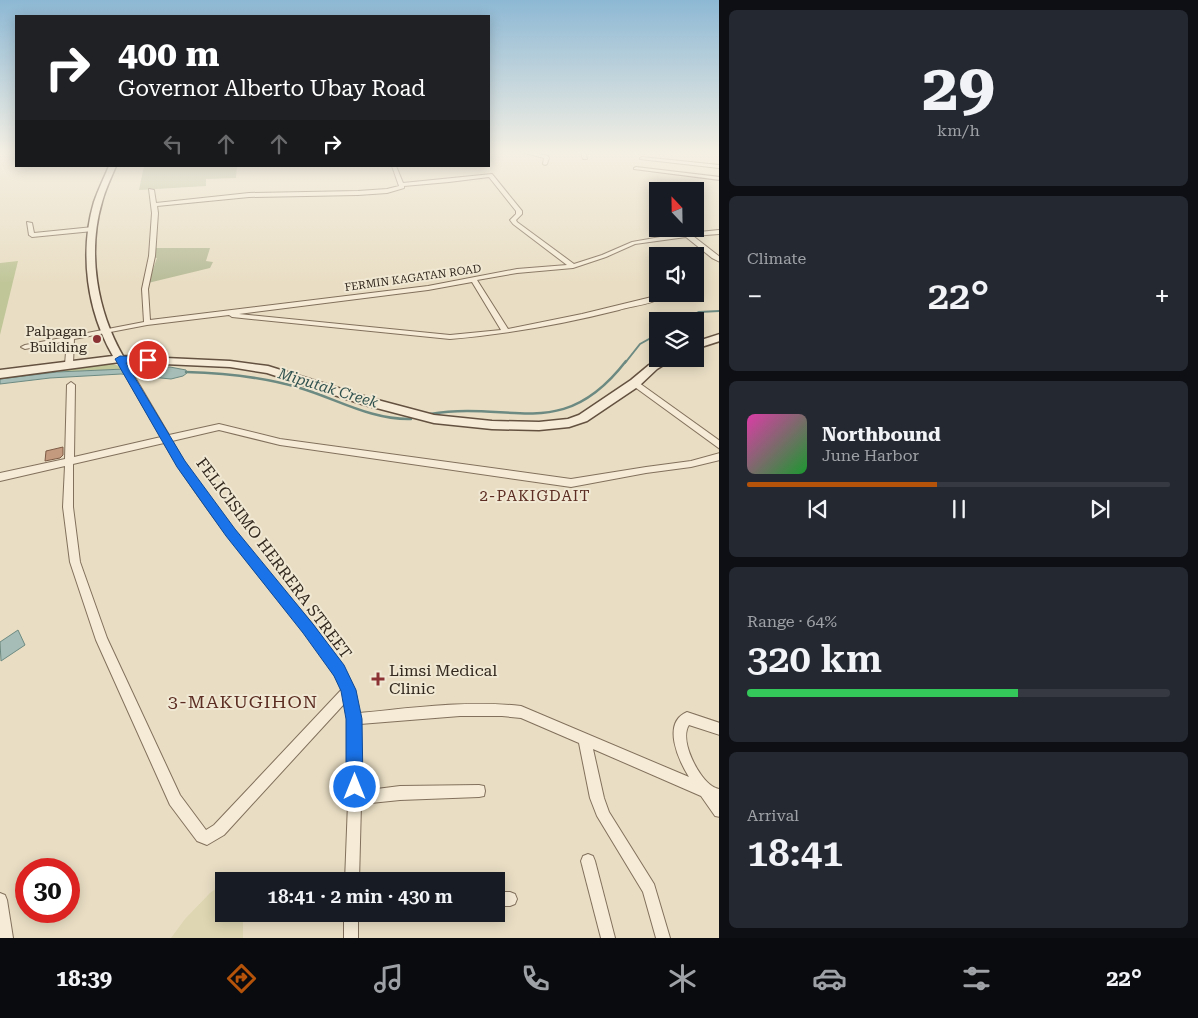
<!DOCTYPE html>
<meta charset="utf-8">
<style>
body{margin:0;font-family:"Roboto Serif",serif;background:#242831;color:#f1f3f6;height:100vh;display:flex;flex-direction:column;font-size:19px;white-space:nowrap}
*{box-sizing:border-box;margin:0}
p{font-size:16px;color:#9ea1a6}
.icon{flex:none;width:28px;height:28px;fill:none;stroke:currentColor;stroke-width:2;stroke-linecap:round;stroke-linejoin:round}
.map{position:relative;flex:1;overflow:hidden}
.panel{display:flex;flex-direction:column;gap:10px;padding:10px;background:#0d0f14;width:479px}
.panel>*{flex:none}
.banner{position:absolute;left:15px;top:15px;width:475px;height:152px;border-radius:0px;box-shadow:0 2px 12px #0003;background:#202124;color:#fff;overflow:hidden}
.needle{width:32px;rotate:338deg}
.controls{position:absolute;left:649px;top:182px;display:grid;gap:10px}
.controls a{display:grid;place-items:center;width:55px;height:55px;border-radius:0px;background:#171b24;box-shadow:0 2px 12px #0003;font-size:25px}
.speed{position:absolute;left:15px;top:858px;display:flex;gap:10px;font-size:25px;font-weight:700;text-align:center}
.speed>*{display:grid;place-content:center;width:65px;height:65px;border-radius:50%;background:#171b24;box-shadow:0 2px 12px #0003;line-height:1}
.speed .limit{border:8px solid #d22;background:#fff;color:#111}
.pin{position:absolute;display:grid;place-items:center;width:42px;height:42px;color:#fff;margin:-21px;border:2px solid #fff;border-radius:50%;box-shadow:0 1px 5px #0007}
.me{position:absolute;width:55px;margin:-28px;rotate:0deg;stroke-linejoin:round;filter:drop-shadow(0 0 4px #0008)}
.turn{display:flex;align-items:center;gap:18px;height:105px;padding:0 20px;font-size:22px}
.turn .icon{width:65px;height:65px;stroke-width:2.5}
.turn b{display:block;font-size:35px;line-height:42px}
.lanes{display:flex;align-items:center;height:48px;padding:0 20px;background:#0003;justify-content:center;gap:25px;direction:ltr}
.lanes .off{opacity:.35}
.big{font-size:38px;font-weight:600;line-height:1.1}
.panel .tile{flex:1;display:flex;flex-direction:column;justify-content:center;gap:8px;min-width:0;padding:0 18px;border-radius:8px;background:#242831}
.panel .dial{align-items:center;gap:0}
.dial b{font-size:65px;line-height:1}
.song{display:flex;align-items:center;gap:15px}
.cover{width:60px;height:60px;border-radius:8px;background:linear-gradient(135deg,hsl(320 70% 55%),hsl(130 70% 35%))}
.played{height:5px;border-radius:2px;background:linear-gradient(90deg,#b45309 45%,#363941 45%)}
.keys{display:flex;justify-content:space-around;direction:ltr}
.heat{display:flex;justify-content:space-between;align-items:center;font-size:28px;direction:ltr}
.charge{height:8px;border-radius:4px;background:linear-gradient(90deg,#34c759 64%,#363941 0)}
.trip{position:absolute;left:215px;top:872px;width:290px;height:50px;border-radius:0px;background:#171b24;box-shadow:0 2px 12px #0003;font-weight:600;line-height:50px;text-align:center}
.tab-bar{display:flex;height:80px;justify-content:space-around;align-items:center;background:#090b0e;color:#9ea1a6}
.tab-bar .icon{width:35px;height:35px}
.tab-bar .on{color:#b45309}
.tab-bar b{font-size:22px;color:#f1f3f6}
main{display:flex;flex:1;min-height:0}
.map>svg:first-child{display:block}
.farmland{fill:#ded6b2}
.green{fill:#c1c699}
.cemetery{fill:#b8bc98}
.water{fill:#a5bdb6;stroke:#6d8a82}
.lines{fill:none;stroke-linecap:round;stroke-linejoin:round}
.stream-far1{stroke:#6d8a82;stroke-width:2}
.stream{stroke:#6d8a82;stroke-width:2.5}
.building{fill:#c39a7e;stroke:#7e5b45}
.street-casing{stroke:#82705c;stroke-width:2}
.secondary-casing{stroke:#645140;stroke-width:3}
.street{fill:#f5ebd6;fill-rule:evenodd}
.secondary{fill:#f5ebd6;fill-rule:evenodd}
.route{fill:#1a73e8;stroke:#114b97}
.poi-dot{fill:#8b3334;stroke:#f1e8d3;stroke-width:2}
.labels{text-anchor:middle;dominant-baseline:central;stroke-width:4;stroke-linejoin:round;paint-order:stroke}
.far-street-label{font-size:11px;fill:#33291f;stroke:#f1e8d3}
.poi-label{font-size:14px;fill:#33291f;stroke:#f1e8d3;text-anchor:end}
.water-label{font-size:15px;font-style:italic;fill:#30524f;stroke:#f1e8d3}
.neighbourhood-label{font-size:15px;letter-spacing:1px;fill:#5c2e23;stroke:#f1e8d3}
.near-street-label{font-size:16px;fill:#33291f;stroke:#f1e8d3}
.near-poi-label{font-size:16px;fill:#33291f;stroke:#f1e8d3;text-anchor:start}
.near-neighbourhood-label{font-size:18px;letter-spacing:1px;fill:#5c2e23;stroke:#f1e8d3}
</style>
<main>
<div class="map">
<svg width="720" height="938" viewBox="0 0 720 938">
<rect width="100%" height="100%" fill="#e9dec4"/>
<polygon class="farmland" points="224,886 224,914 243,914 243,938 171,938 185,919 210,893 218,887"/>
<g class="green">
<polygon points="18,261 0,335 0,263"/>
<polygon points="110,363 119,366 121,369 57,372 0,379 0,377"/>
</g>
<g class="cemetery">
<polygon points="144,166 237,166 236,178 206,179 206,186 139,190"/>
<polygon points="153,248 210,248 206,261 213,262 210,268 148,283 157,258 152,257"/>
</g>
<g class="water">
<polygon points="170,367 186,370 187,373 183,376 171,379 121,374 50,378 0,384 0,379 57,372"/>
<polygon points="18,630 25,645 1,661 0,642"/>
</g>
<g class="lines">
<g class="stream-far1">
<polyline points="681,321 699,312 720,311"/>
<polyline points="625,363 640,344 658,334"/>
</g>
<g class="stream">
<path d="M186,372C225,373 263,377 300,388C337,399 371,420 411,419"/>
<path d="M430,414C512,400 562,444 626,361"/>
</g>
</g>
<polygon class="building" points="63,447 63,455 60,458 45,461 46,451"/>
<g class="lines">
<g class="street-casing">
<g id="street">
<polygon points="521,152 529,152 548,156 549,158 547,164 545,165 543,164 544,158"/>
<polygon points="581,152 585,152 587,159 583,159"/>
<polygon points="642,157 720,165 720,168 640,159 640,158"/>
<path d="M392,166H396L403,183L492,174L522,211V214L516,220L517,222L574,264L602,255L632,242L683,233L678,229H684L689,233L720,230V234L693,236L720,257V262L712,258L686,237L635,244L606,257L573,268L517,273L477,280L508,329L582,314L660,295L663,297C653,304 632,306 619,310C564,324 507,334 450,339L232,317L229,315L147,325L74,339L73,364L69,366L65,364L67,341L25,349L21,347L25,345L144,322L142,289L149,256L152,213L149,189L154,190L156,203L249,193L358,191L387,189L399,186ZM489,177L516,211V214L510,220L513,224L567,265L517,269L428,286L150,320L148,289L155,256L158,213L157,206L249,197L358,195L387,193L404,188V186L449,182ZM472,282L501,330L450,335L239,314L428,290Z"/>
<polygon points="636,167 720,177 720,180 634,169 634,168"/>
<polygon points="27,222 32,223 34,233 93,227 96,229 93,231 32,237 29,235"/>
<path d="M117,357H123L169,435L219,424L280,439L571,479L646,467L691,461L720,453V460L691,467L646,473L571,487L280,445L219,430L172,441L184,462L233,530L312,624L343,666L355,690L359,713C413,708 467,700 521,706L689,777C679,761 661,723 687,712L720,723V735L689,725C679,740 698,777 712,786C713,787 718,789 720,789V817L715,816L701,796L593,749L604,798L609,812L654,884L670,938H656L643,892L597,816L590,798L579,743L521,718L502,716H460L360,724L361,791L400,786L479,785L484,786L485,791L484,796L479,797L400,800L361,804L359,881H345L349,777L348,719L345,703L224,835L207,845L197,841L170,805L96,640L70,562L63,507L65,466L0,481V473L65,459L67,385L71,382L75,385L74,457L161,437L116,359ZM164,443C195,496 233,543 271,591C296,622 324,653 342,689L214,825L206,830L180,795L107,638L80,562L73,507V464Z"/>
<polygon points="635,380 720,441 720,449 632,385 631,383 632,381"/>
<polygon points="588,854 593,856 595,861 615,938 601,938 581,861 583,856"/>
<polygon points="496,892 510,892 515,894 517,899 515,904 510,906 496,906"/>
<polygon points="0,893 5,895 7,900 13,938 0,938"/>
<rect x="344" y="914" width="14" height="24"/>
</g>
</g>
<g class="secondary-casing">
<g id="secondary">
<path d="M109,166H116C111,178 105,190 102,202C87,253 97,311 123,356L230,361L268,366L370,398L434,415L492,421L539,422L568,419L579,415L631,380L649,365L660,359H673L657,369L639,386L587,421L569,427L539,430L492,429L434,423L365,405L267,373L230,367L120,362L0,378V370L113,356C87,311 79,253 94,202C98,190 104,178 109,166Z"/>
<polygon points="720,334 720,341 695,349 695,342"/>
</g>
</g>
<use href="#street" class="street"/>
<use href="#secondary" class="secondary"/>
</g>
<linearGradient id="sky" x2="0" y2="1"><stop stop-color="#8db8d4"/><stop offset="0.54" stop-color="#f5f0e4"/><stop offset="1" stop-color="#f5f0e4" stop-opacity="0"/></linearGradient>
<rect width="720" height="283" fill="url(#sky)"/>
<polygon class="route" points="120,356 152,358 153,360 148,363 126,363 185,461 235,529 313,624 344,665 356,690 362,719 363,787 361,793 355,796 349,793 346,787 346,719 341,691 334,676 303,633 226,536 177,467 115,359"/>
<g class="poi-dot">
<circle cx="97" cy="339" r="5"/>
<path d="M375.5 671.5h5v5h5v5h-5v5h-5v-5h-5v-5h5z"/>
</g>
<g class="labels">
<g class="far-street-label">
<text transform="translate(413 278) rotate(-8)">FERMIN KAGATAN ROAD</text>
</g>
<g class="poi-label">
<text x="87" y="331">Palpagan<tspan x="87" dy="16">Building</tspan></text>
</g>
<g class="water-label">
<text transform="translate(328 388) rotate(17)">Miputak Creek</text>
</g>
<g class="neighbourhood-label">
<text x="535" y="496">2-PAKIGDAIT</text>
</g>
<g class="near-street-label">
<text transform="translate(274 558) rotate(53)">FELICISIMO HERRERA STREET</text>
</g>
<g class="near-poi-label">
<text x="389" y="670">Limsi Medical<tspan x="389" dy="18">Clinic</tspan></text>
</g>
<g class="near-neighbourhood-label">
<text x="243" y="701">3-MAKUGIHON</text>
</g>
</g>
</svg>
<div class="controls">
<a><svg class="needle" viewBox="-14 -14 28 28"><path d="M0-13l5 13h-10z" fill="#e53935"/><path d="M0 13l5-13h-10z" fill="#9ea1a6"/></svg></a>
<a><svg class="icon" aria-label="sound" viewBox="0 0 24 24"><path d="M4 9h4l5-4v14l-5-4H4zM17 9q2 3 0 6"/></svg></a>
<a><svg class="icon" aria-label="layers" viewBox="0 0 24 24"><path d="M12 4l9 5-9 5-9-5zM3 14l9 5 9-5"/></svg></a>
</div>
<div class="speed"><div class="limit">30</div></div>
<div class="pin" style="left:148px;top:360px;background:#d93025"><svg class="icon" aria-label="arrive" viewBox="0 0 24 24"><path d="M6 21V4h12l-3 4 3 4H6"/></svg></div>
<svg class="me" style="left:355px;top:787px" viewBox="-20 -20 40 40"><circle r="17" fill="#1a73e8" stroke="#fff" stroke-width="3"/><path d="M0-11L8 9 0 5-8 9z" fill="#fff"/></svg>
<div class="trip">18:41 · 2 min · 430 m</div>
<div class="banner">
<div class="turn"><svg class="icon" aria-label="right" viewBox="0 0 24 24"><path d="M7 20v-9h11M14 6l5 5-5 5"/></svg><div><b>400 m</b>Governor Alberto Ubay Road</div></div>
<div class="lanes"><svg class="icon off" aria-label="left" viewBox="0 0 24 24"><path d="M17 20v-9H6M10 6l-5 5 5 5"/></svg><svg class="icon off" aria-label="ahead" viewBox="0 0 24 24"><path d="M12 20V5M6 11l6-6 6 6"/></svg><svg class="icon off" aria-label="ahead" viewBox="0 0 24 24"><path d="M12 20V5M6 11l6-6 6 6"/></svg><svg class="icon" aria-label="right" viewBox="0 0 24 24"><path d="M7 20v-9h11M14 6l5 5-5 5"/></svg></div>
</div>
</div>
<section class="panel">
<div class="tile dial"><b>29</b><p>km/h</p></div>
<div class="tile"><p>Climate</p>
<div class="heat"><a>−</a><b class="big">22°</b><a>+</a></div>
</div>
<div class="tile">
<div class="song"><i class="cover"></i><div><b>Northbound</b><p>June Harbor</p></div></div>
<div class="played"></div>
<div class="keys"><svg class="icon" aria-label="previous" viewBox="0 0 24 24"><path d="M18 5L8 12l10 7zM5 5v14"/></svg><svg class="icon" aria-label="pause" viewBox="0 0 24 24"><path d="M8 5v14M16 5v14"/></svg><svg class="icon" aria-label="next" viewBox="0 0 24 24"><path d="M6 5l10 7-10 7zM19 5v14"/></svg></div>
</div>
<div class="tile"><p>Range · 64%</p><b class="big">320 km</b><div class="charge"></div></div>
<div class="tile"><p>Arrival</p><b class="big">18:41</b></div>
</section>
</main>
<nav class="tab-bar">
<b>18:39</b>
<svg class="icon on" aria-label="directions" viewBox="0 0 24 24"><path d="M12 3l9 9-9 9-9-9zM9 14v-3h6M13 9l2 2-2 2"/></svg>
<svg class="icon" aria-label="music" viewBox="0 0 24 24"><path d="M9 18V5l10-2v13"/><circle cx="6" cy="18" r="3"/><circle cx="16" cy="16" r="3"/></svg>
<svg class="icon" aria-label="phone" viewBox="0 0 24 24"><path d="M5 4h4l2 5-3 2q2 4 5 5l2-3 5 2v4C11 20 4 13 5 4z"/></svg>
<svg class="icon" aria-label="climate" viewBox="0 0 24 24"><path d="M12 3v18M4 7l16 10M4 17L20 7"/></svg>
<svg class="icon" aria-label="car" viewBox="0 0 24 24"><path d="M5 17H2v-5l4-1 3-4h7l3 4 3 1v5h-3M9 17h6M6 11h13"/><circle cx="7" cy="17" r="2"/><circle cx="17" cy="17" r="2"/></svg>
<svg class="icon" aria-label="filters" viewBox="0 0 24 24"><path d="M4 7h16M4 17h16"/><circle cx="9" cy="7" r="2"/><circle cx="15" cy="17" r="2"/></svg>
<b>22°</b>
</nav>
